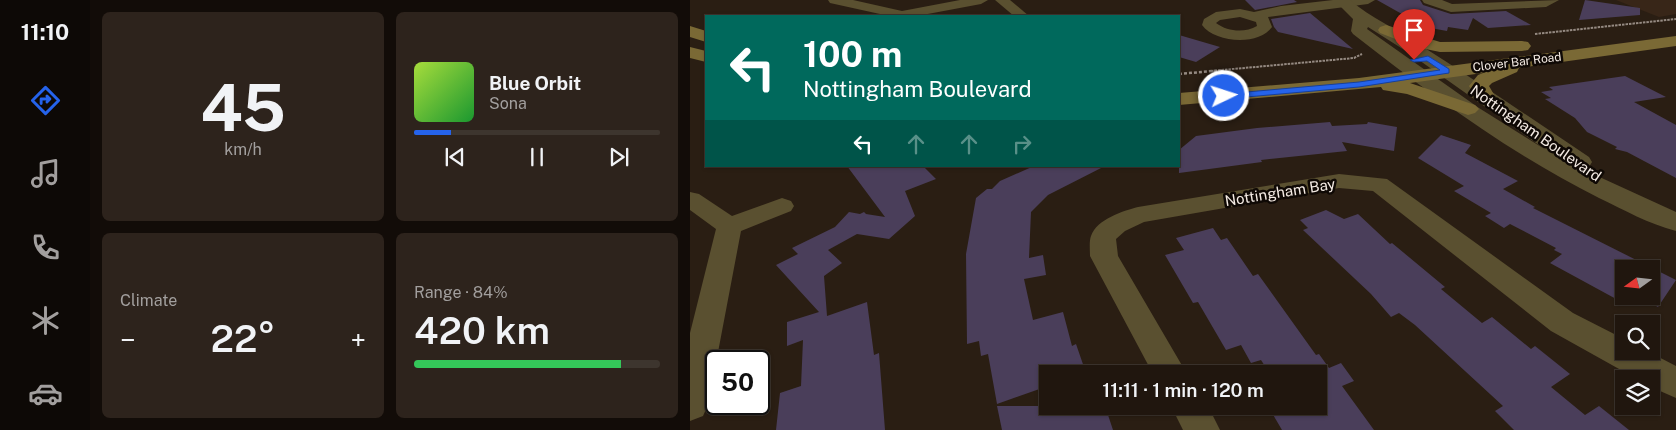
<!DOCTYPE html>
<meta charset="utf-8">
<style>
body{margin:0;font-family:"Public Sans",sans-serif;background:#2d231c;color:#f1f3f6;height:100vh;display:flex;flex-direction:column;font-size:19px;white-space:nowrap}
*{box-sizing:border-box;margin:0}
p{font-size:16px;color:#a29f9e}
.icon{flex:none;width:28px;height:28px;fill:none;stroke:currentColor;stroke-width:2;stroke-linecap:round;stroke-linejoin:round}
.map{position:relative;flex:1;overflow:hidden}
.panel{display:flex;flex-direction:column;gap:12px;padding:12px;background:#120c08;width:600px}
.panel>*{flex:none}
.guide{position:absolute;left:15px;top:15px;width:475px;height:152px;border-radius:0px;box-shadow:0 1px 4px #0004,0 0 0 1px #3d352e;background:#00695c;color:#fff;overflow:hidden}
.needle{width:32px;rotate:255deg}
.buttons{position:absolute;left:925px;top:260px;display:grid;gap:10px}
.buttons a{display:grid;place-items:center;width:45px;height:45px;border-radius:0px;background:#20160e;box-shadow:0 1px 4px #0004,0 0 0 1px #3d352e;font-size:25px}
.speed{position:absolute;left:15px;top:350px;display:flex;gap:10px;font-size:25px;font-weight:700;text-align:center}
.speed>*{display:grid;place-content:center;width:65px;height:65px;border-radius:50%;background:#20160e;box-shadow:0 1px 4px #0004,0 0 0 1px #3d352e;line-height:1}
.speed .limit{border:2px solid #111;border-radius:8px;background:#fff;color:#111}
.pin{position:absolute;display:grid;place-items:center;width:42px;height:42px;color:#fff;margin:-51px -21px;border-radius:50% 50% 50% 0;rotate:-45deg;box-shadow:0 0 5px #0007}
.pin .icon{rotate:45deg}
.me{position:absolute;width:55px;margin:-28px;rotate:86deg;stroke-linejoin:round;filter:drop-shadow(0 0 4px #0008)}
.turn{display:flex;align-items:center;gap:18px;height:105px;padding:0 15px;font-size:22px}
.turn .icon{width:65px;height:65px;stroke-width:2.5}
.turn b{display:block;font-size:35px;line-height:42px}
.lanes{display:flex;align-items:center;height:48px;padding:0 15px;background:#0003;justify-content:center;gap:25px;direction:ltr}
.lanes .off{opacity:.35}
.big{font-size:38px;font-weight:600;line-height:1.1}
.panel .card{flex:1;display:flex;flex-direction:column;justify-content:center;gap:8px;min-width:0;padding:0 18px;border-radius:8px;background:#2d231c}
.panel .dial{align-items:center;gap:0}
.dial b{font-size:65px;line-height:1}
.song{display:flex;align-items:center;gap:15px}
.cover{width:60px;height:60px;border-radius:8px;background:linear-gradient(135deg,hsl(80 70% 55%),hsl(130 70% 35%))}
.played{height:5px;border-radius:2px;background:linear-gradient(90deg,#2563eb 15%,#3d352e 15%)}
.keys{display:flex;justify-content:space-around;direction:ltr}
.heat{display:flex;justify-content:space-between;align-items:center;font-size:28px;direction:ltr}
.charge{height:8px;border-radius:4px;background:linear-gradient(90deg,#34c759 84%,#3d352e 0)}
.panel .tiles{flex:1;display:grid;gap:12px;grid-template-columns:repeat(2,1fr)}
.trip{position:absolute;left:349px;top:365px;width:288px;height:50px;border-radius:0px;background:#20160e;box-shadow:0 1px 4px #0004,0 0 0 1px #3d352e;font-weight:600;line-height:50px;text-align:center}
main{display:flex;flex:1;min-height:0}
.dock{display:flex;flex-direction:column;width:90px;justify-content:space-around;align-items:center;background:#0d0906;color:#a29f9e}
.dock .icon{width:35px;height:35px}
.dock .current{color:#2563eb}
.dock b{font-size:22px;color:#f1f3f6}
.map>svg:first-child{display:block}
.built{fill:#382618}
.building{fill:#4a3e5a}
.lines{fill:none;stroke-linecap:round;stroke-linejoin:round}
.path-far1{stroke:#958a82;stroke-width:2;stroke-dasharray:2.5 1;stroke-linecap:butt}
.path{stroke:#958a82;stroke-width:2.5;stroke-dasharray:3 2;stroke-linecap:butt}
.minor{fill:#5a5030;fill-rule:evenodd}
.tertiary{fill:#5a5030;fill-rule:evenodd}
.secondary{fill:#7a6935;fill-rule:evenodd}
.route{fill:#2563eb;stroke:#184099}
.labels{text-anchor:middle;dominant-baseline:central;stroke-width:5;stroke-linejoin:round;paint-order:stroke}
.far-street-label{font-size:12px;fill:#f4ebe4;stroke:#0f0905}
.street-label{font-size:15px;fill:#f4ebe4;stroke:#0f0905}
</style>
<main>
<nav class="dock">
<b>11:10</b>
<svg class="icon current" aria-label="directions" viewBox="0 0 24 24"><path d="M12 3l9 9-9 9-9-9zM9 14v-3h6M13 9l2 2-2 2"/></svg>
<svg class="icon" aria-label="music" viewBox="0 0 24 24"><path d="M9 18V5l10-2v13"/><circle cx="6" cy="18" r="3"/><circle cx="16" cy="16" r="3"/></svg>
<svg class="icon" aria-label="phone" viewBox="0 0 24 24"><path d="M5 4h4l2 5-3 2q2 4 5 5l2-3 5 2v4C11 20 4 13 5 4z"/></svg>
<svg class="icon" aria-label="climate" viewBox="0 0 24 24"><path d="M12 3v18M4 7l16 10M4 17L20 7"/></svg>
<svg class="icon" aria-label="car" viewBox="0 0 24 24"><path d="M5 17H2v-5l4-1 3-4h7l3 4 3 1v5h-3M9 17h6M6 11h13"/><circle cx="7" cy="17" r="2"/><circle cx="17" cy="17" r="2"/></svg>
</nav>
<section class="panel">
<div class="tiles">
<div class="card dial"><b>45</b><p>km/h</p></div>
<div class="card">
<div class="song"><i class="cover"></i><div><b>Blue Orbit</b><p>Sona</p></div></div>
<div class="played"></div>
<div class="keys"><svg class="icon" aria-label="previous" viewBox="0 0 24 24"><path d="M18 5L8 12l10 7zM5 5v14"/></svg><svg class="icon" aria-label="pause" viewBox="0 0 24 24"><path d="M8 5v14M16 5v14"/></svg><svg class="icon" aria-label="next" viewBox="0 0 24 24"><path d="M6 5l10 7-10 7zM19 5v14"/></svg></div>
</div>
<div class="card"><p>Climate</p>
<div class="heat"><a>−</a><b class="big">22°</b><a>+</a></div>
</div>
<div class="card"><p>Range · 84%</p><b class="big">420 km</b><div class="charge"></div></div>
</div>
</section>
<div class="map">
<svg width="986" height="430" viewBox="0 0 986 430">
<rect width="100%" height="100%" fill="#2a1e13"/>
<polygon class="built" points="926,0 986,0 986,14 969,17"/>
<g class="building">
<polygon points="555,0 604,0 607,2 565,10"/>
<polygon points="687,0 730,0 733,5 761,14 816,11 841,25 798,28 783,18 778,30 758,27 757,31 735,27"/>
<polygon points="895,0 950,8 950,15 889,20"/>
<polygon points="620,13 663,49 588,32 584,27 581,19"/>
<polygon points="489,35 530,47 506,62 489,57"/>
<polygon points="935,76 976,97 944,102 986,125 986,178 937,152 925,149 927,147 897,132 885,118 855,99 861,98 851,92 863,90 859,87"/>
<polygon points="640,122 642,126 677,124 678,122 707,127 704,151 652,142 657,151 571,160 572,162 489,173 489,150 506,136 567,128"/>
<polygon points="751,135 781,145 775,153 828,181 813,189 845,207 843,208 986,280 968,307 947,296 961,296 961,269 934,269 934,296 947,296 939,306 860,263 872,254 864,250 866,248 820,224 814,228 795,216 801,213 764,191 774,186 728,158"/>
<polygon points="157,166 233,166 246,179 215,191 225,216 199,239 167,234 138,250 152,263 134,276 137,316 177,302 184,355 189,353 195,430 86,430 90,393 111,386 113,340 97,346 97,322 129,312 86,265 108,254 102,248 145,227 159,212 170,214 174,212 176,214 195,217"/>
<polygon points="344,166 415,166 358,195 341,212 339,258 353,255 356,275 334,279 343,320 373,312 382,346 386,344 396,373 358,374 358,386 307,404 298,354 291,356 289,341 277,344 276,254 286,198 297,189 302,189 310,181"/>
<polygon points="636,210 654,219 668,214 700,244 702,243 755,287 751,289 792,323 802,317 841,349 845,346 880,374 861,387 895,415 909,406 939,430 824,430 805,411 813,406 725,325 709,313 701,317 681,294 613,230 618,228 610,220"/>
<polygon points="523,228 531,240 537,238 563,276 568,274 626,355 629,354 639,368 651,363 664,381 652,386 684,430 592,430 578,406 628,406 628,374 580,374 571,360 561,363 551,345 536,350 508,302 503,303 475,255 494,250 486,238"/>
<polygon points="307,406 415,406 423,430 312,430"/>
</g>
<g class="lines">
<g class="path-far1">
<polyline points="845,34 986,19"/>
<polyline points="521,71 664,58 672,54"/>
</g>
<polyline class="path" points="489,74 534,70"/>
<g class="minor">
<polygon points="138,0 163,0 212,11 270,0 298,0 291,4 227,16 199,16 140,3"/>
<polygon points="305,0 320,0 339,16 324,16"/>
<path d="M643,0H685L678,4L578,17L582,27C569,46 525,43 512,25L514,19L526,12L550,9L564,12L591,6ZM550,17L566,22L567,26C555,33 538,32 526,23L530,20Z"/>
<polygon points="732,0 752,0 762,4 869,0 856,7 761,12 734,3"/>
<path d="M649,174L697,179L883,313L934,339V351H957L986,366V398L961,387V379H947L861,331L683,191L649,188L454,222L435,231L426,239L428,256L497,374H463L400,256C400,250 399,241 401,236C407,219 433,211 448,207Z"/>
<polygon points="0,192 9,194 42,216 92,198 101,201 104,206 101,211 51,231 18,405 13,416 0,421 0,333 26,229 0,210"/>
<polygon points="481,406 518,406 530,430 493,430"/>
</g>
<path class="tertiary" d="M644,0H660C681,18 707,29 730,45C787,81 842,119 899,157L902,162L899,167L892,169L986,212V231C959,224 934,210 909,198C821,154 741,95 663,34L661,31L663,19ZM678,27L719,53L856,150L789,108L677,29Z"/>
<g class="secondary">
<polygon points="696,25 750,42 832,41 838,42 841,46 838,50 832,51 750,52 726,47 690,33 688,30 690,27"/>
<polygon points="0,26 16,31 16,42 0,37"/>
<polygon points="986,36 986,46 829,68 827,72 802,83 799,86 806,98 803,102 796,104 789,102 779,86 788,75 793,73 720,83 785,105 789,109 785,113 778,115 717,94 693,90 691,87 489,105 489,93 669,78"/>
<polygon points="0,47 16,51 16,62 0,58"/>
</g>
</g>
<polygon class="route" points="738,56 759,69 759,73 669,87 534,99 530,96 534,94 669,82 750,70 737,61 724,62 720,60"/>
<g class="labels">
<g class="far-street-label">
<text transform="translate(827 62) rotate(-7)">Clover Bar Road</text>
</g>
<g class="street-label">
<text transform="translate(846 133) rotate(35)">Nottingham Boulevard</text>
<text transform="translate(590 192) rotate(-9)">Nottingham Bay</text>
</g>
</g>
</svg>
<div class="buttons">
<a><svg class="needle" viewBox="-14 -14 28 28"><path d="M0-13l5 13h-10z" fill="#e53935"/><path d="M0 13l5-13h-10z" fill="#a29f9e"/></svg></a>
<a><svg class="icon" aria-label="search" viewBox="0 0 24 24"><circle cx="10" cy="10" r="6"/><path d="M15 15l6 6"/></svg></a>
<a><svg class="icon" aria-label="layers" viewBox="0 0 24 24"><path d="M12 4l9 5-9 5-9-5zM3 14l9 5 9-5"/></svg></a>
</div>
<div class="speed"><div class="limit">50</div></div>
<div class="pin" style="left:724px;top:60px;background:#d93025"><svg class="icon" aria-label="arrive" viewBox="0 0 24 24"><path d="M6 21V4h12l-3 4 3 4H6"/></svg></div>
<svg class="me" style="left:534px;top:96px" viewBox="-20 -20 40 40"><circle r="17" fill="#2563eb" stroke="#fff" stroke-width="3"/><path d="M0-11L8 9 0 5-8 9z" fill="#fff"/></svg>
<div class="trip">11:11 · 1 min · 120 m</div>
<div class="guide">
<div class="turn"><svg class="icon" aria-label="left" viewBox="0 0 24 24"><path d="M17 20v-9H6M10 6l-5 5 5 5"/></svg><div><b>100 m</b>Nottingham Boulevard</div></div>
<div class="lanes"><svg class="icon" aria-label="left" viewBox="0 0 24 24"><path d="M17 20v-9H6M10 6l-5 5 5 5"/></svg><svg class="icon off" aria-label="ahead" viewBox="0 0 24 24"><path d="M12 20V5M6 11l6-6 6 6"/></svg><svg class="icon off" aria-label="ahead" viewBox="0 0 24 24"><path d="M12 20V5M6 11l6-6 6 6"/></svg><svg class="icon off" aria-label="right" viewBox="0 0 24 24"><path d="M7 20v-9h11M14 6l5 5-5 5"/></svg></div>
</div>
</div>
</main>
